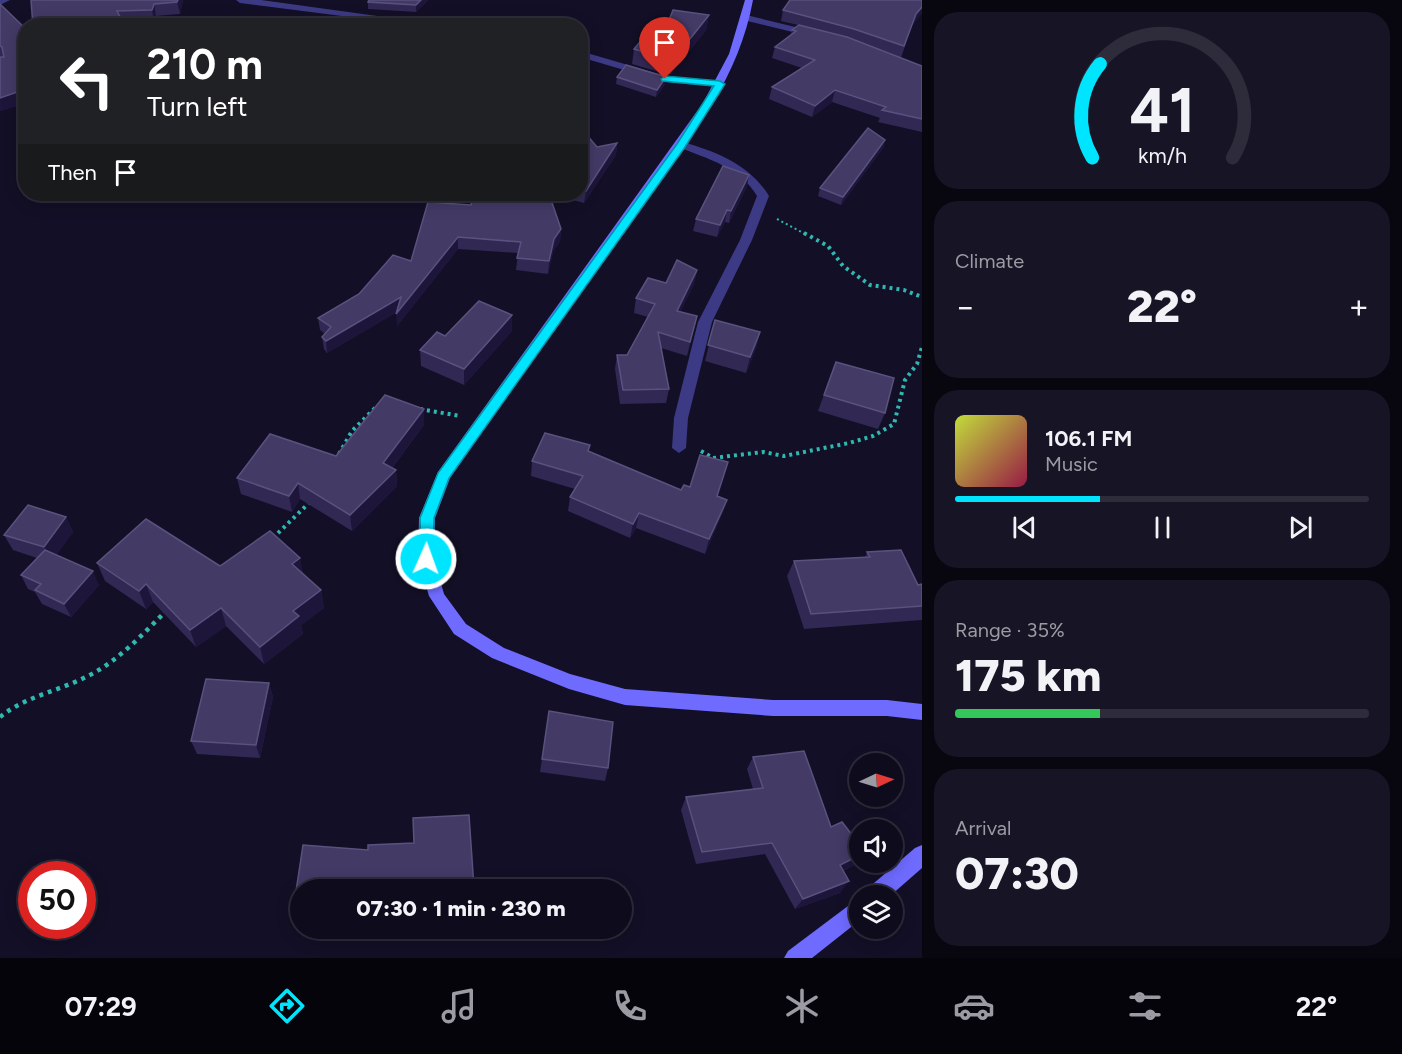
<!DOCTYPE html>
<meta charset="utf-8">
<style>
body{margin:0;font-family:Figtree,sans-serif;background:#171425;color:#f1f3f6;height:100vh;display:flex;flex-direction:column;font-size:22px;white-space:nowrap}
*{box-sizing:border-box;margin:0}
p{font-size:20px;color:#9b9ba3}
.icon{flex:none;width:33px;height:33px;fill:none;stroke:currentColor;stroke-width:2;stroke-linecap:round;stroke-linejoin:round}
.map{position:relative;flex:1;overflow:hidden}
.side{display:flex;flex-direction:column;gap:12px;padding:12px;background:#08060f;width:480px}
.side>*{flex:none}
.guide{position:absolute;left:18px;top:18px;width:570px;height:183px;border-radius:24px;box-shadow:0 3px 15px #0003,0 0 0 2px #2e2b3b;background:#202124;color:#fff;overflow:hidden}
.needle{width:39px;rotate:86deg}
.fabs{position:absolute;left:849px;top:753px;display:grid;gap:12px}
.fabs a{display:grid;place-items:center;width:54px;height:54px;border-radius:50%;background:#0e0b1c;box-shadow:0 3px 15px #0003,0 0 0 2px #2e2b3b;font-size:30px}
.speed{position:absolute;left:18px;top:861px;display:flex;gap:12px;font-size:30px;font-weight:700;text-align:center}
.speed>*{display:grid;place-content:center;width:78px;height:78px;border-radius:50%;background:#0e0b1c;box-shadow:0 3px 15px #0003,0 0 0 2px #2e2b3b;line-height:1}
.speed .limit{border:9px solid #d22;background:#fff;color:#111}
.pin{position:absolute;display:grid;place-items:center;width:51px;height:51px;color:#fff;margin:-62px -26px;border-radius:50% 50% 50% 0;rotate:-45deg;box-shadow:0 0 6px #0007}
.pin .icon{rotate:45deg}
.me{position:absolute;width:66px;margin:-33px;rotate:2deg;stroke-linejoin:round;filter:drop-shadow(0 0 4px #0008)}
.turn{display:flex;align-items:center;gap:21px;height:126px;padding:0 30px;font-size:27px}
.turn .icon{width:78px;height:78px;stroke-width:2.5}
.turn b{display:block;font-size:42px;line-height:51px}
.then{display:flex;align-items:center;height:57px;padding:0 30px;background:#0003;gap:12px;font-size:22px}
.big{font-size:45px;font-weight:800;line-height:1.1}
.side .widget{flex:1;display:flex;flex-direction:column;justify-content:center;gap:9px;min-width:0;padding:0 21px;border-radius:24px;background:#171425}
.side .dial{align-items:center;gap:0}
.dial svg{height:156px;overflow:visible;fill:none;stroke:#2e2b3b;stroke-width:7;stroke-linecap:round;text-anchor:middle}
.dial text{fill:#f1f3f6;stroke:none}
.song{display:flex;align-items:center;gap:18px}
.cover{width:72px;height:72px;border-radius:9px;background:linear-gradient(135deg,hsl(70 70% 55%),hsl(340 70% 35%))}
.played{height:6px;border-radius:3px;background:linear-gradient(90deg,#00e5ff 35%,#2e2b3b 35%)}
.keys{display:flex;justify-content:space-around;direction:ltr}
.heat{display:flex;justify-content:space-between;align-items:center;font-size:33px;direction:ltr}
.charge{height:9px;border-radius:4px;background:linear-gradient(90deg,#34c759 35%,#2e2b3b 0)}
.trip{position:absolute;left:290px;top:879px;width:342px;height:60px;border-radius:30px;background:#0e0b1c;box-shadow:0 3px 15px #0003,0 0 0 2px #2e2b3b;font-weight:800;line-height:60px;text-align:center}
.dock{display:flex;height:96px;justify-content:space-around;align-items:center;background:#06040b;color:#9b9ba3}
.dock .icon{width:42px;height:42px}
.dock .selected{color:#00e5ff}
.dock b{font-size:27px;color:#f1f3f6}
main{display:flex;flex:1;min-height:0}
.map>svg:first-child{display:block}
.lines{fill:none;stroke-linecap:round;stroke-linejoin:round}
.path-far2{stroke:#2fb8b0;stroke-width:2;stroke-dasharray:2 3;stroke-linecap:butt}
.path-far1{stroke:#2fb8b0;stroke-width:4;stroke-dasharray:3 4;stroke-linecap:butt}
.path{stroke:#2fb8b0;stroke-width:4.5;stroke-dasharray:4 5;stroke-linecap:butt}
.street{fill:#3d3a85;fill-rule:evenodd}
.secondary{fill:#6f6bff;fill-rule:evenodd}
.wall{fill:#312854}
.shaded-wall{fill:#1d163a}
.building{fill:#433a66;stroke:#5a527e;stroke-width:1.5}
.route{fill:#00e5ff;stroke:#0095a6;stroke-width:1.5}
</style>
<main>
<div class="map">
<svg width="922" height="958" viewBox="0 0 922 958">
<rect width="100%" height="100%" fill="#130f26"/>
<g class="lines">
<polyline class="path-far2" points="777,219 807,235"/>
<g class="path-far1">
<polyline points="804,233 828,246 843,266 870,285 904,290 922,297"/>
<polyline points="420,409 460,416"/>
<polyline points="701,451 713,458 763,452 784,456 849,443 873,436 894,424 905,380 917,364 922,347"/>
<polyline points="339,454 352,431 377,406"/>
<polyline points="273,538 311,501"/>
</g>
<path class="path" d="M0,717C26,696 59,691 88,676C118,661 142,635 166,611"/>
<g class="street">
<polygon points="0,0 10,0 0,5"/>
<polygon points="236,0 261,0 450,26 420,26 240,3"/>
<polygon points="746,15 816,32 818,34 813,37 743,20 743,16"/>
<polygon points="580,51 666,76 720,81 725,84 720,87 665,82 580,57"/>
<path d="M682,142C716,151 750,165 769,196L752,240L712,322L688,418L686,448L679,453L672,448L674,418L698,322L740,240L757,196C740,167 708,159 678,147V143Z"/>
</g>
<g class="secondary">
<path d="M745,0H753C746,38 732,70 713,103L450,478L435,518L434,559L444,594L466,624L504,648L570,674L625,689L773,700H887L922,704V720L887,716H773L625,705L569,689L492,658L454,634L429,596L418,559L419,518L438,472L703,103L729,54Z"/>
<polygon points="922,845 922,868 890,896 864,896 867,889 915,848"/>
<polygon points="860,897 860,920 812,958 784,958 788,951"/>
</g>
</g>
<g class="wall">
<polygon points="31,0 183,0 180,14 156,16 154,22 123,22"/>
<polygon points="428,0 416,12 368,9 368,2"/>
<polygon points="922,0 922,13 912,25 901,58 922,66 922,132 878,122 880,118 832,102 812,117 769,99 772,87 802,68 772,58 775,47 791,35 792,30 798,25 781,21 783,10"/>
<polygon points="0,4 26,103 0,111 0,57 2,57 0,56"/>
<polygon points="709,15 706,30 671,74 666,74 632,64 634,49 665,30"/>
<polygon points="617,77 665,84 656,97 616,84"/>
<polygon points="580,127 597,147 617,143 616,155 584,203 550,194 561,229 560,241 553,252 548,274 516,270 518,253 458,249 397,326 397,312 327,353 324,349 322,337 325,334 320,330 318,318 359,294 411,261 471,205 473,194 580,194"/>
<polygon points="885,140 883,148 841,205 818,196 820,188"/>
<polygon points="747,186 729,223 725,222 717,237 693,231 696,219"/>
<polygon points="697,270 694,284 680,312 697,316 687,356 661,348 669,389 666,403 620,404 615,369 617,355 627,355 648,317 634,313 636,298 666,283"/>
<polygon points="512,315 512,331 464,385 421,366 420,350"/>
<polygon points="715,320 760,332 756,348 746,373 705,361"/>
<polygon points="836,362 885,413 878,429 818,411"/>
<polygon points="424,425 392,468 396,470 397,486 352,531 300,499 292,512 241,494 237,478 336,456"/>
<polygon points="589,452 681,490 718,496 727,500 722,514 705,554 636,528 630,538 568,511 570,497 575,489 531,476 532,461"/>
<polygon points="66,517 73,532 56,555 99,585 71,617 42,604 35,592 28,589 21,575 37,558 13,550 4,535"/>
<polygon points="867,552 918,585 922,584 922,620 804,629 787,576 794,561 865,558"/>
<polygon points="97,563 220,566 304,575 321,590 324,608 301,625 303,634 264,664 226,626 196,647 153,602 146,609 105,581"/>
<polygon points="269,683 273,697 260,758 197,754 191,741"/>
<polygon points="549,711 608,768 605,781 540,772"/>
<polygon points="753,757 831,827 860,845 860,860 856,864 843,871 840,893 795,909 765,854 696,864 681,810 686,797 753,789 747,769"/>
<polygon points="469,815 474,890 300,890 300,908 298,908 295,898 303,845 368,850 368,845 414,843 413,818"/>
</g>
<g class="shaded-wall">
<polygon points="178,0 183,0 180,14 177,2"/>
<polygon points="421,0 428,0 416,12 416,5"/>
<polygon points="154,4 156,16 154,22 152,10"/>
<polygon points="922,7 922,13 912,25 900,58 916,14"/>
<polygon points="709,15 706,30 671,74 674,59"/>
<polygon points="666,77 665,84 656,97 657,90"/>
<polygon points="26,89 26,103 0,111 0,98"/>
<polygon points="835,90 832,102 812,117 815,106"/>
<polygon points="885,140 883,148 841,205 843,197"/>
<polygon points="617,143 616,155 584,203 586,191"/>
<polygon points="749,175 747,186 729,223 731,211"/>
<polygon points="727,210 725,222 717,237 720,225"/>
<polygon points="561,229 560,241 553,252 548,274 549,261 554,239"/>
<polygon points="458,237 458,249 397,326 396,314 399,311 327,353 326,341"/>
<polygon points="697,270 694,284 674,325 677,311"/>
<polygon points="512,315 512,331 464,385 464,369"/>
<polygon points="760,332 756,348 746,373 750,357"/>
<polygon points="424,409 424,425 384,478 383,463"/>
<polygon points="396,470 397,486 352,531 350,515"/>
<polygon points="298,483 300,499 292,512 289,496"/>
<polygon points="727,500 722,514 705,554 709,539"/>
<polygon points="639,513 636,528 630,538 633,524"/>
<polygon points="66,517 73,532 51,562 44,547"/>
<polygon points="300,558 304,577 292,564"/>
<polygon points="93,571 99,585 71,617 64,604"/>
<polygon points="146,584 153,602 146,609 139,591"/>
<polygon points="321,590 324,608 301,625 303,634 264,664 260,647 293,611"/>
<polygon points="221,608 226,626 196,647 190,630"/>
<polygon points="269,683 273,697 260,758 256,745"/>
<polygon points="860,855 860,860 856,864 831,877 840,865"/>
<polygon points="849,881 840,893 795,909 803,899"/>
</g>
<g class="building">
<polygon points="31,0 178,0 177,2 154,4 152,10 117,11 125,26 33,26"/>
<polygon points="369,0 421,0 416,5 368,2"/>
<polygon points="790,0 922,0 922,7 916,14 904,46 854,29 783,10"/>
<polygon points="0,4 26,29 26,89 0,98 0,57 4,57 2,47 0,46"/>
<polygon points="673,10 709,15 674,59 669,59 634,49 652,27 665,30"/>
<polygon points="799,25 847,37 922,66 922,119 882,110 886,107 835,90 815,106 772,87 815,60 775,47 796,31 792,30"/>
<polygon points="626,65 666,77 657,90 617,77"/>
<polygon points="580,127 597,147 617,143 586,191 580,190"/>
<polygon points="868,128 885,140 843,197 820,188"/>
<polygon points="723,166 749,175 731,211 727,210 720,225 696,219"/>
<polygon points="473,194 549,194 561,229 554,239 549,261 517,258 521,242 458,237 396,314 401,297 326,341 322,337 331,327 318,318 359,294 393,255 411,261 428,202 471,205"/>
<polygon points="677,260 697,270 677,311 697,316 690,342 658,332 669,389 623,390 617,355 627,355 655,304 636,298 648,278 666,283"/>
<polygon points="479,301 512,315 464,369 420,350 437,332 445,336"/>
<polygon points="715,320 760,332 750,357 708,345"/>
<polygon points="836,362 894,378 885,413 824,395"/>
<polygon points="385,395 424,409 383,463 396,470 350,515 298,483 289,496 237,478 270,434 336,456"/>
<polygon points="545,433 590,445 588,451 681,490 684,485 690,487 700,455 728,462 717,496 727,500 709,539 639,513 633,524 570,497 583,476 532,461"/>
<polygon points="28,505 66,517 44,547 4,535"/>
<polygon points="146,519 220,566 270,531 300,558 292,564 321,590 293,611 299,616 260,647 221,608 190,630 146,584 139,591 97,563"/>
<polygon points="45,550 93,571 64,604 35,590 41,584 21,575"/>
<polygon points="901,550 918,585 922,584 922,606 811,614 794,561 870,557 867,552"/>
<polygon points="206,679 269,683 256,745 191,741"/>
<polygon points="549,711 613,722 608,768 542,759"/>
<polygon points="804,751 831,827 842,822 860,845 860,855 840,865 849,881 803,899 772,843 702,852 686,797 763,788 753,757"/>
<polygon points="469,815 474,888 447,890 300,890 300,898 295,898 303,845 368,850 368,845 414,843 413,818"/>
</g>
<polygon class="route" points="665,76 720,81 725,84 685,147 449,478 434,518 433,559 426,564 421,563 420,518 438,473 677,144 714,86 662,81 661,79"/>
</svg>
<div class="fabs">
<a><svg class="needle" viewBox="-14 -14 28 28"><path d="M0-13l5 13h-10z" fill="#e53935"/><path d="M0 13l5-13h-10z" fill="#9b9ba3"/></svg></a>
<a><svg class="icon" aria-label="sound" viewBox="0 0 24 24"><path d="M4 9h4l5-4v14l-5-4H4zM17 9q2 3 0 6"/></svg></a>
<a><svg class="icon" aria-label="layers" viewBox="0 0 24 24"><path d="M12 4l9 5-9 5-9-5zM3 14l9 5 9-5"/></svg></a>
</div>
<div class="speed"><div class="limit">50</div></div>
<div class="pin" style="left:665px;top:79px;background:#d93025"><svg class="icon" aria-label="arrive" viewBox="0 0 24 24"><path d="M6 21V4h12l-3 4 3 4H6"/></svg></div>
<svg class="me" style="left:426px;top:559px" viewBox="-20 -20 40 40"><circle r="17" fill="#00e5ff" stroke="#fff" stroke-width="3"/><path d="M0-11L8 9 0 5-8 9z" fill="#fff"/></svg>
<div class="trip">07:30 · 1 min · 230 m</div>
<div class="guide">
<div class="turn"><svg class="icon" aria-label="left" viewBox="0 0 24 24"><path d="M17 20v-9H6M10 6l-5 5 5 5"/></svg><div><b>210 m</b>Turn left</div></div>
<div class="then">Then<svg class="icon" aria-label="arrive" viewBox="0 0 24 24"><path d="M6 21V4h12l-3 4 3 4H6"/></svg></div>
</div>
</div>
<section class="side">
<div class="widget dial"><svg viewBox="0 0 100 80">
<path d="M14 69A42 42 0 1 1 86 69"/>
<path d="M14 69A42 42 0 0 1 18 21" stroke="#00e5ff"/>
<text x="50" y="56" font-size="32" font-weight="700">41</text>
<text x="50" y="72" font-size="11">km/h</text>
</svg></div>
<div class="widget"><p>Climate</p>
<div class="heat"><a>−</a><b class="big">22°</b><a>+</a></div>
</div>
<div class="widget">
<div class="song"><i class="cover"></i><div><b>106.1 FM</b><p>Music</p></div></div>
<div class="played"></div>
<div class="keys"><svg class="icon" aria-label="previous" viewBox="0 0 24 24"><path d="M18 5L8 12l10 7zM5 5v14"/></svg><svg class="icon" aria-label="pause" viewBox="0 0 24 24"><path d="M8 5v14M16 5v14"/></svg><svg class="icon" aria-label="next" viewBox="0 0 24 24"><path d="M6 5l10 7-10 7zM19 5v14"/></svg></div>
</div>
<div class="widget"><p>Range · 35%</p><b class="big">175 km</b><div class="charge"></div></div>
<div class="widget"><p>Arrival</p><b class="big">07:30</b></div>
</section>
</main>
<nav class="dock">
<b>07:29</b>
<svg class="icon selected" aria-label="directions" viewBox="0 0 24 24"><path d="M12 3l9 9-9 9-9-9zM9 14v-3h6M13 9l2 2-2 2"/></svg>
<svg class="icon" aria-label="music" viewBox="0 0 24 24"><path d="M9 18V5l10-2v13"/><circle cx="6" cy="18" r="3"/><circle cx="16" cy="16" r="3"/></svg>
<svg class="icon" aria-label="phone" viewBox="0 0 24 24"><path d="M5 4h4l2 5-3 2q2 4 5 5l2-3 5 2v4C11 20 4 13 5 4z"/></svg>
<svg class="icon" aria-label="climate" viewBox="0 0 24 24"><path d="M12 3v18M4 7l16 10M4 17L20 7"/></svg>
<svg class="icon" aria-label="car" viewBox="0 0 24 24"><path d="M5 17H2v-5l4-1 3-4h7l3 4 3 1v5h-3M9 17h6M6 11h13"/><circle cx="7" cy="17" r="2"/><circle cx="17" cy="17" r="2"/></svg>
<svg class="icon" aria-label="filters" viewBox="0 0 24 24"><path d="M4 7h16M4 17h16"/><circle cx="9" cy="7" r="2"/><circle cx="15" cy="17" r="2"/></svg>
<b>22°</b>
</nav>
